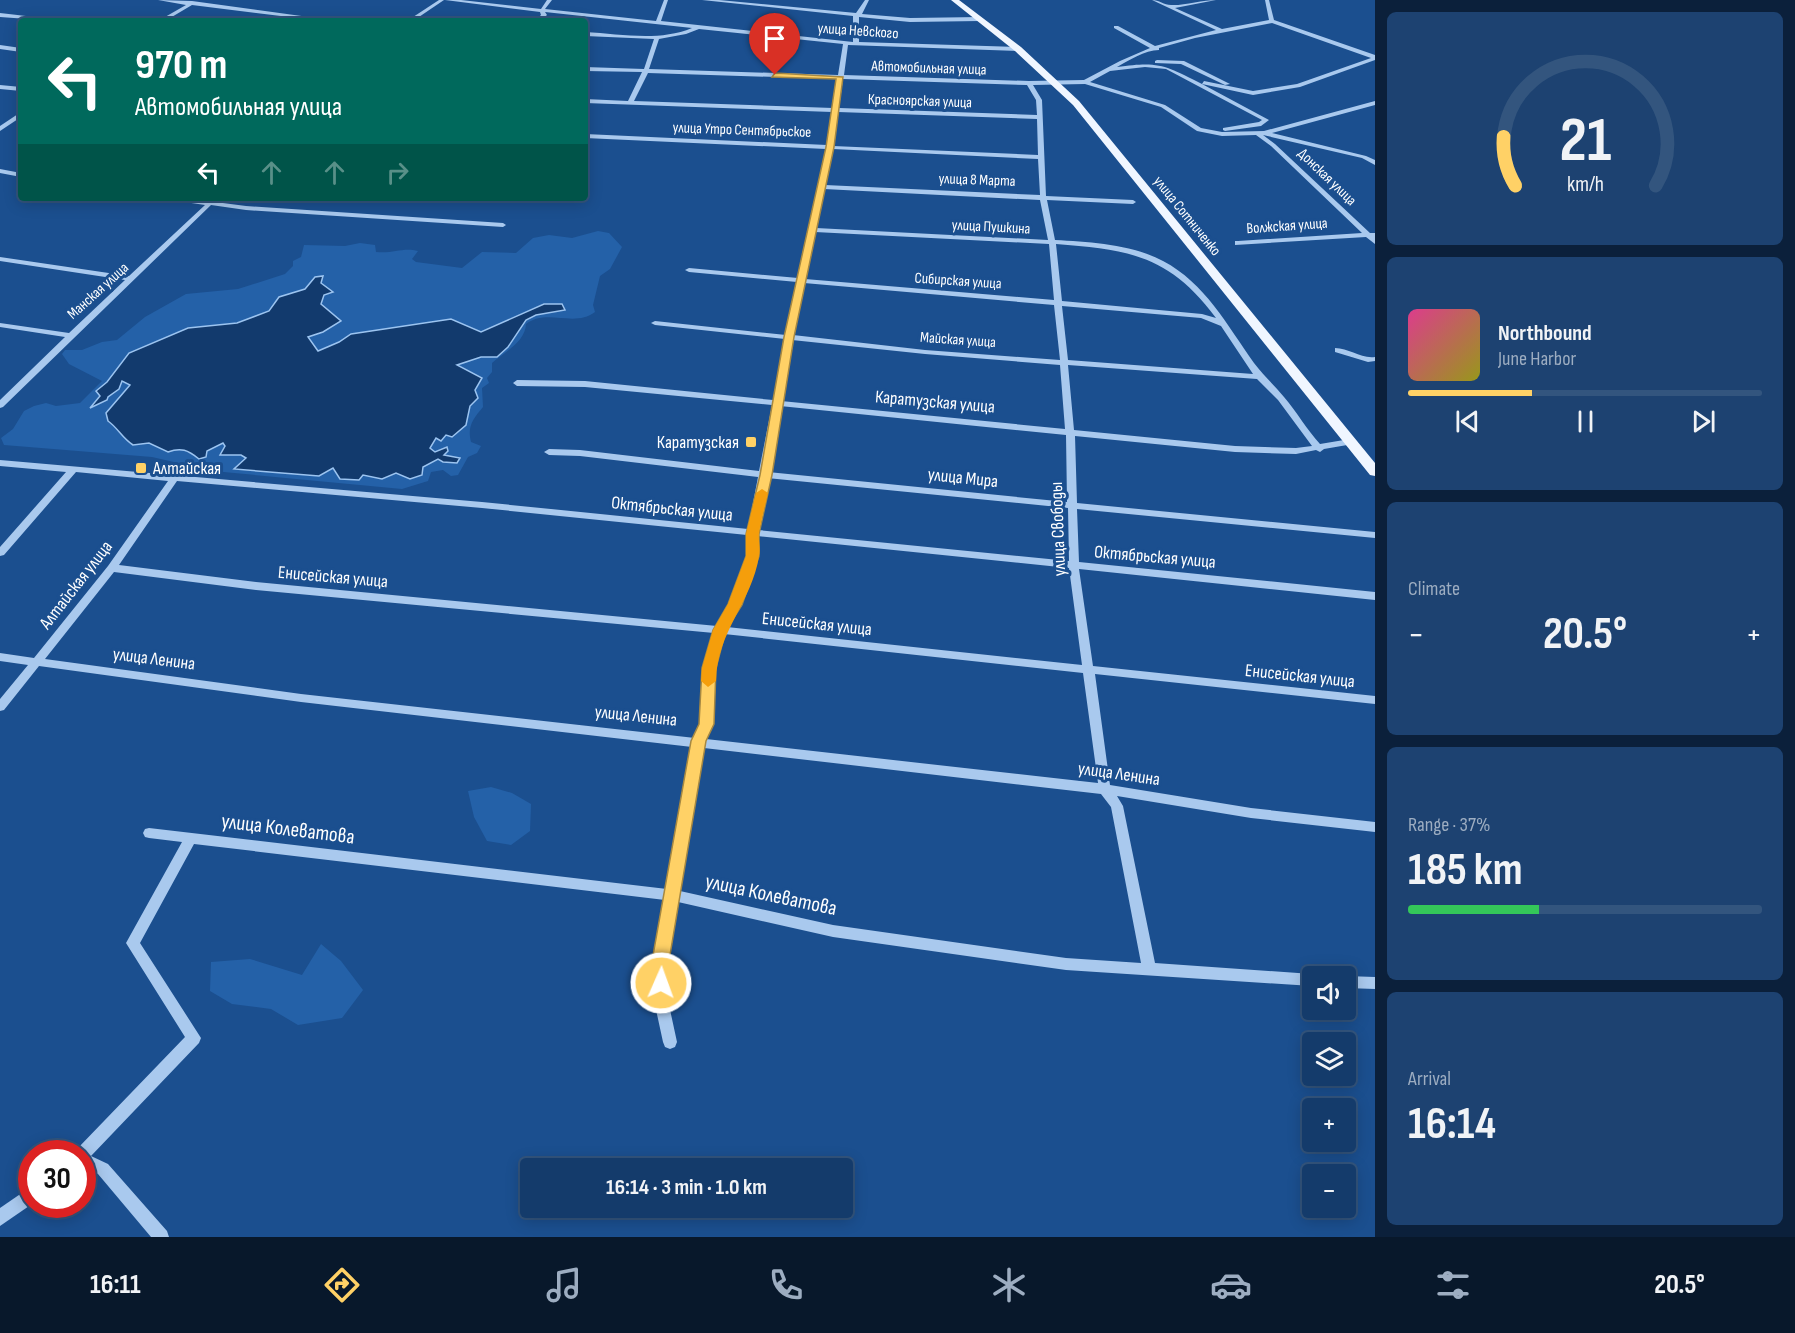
<!DOCTYPE html>
<meta charset="utf-8">
<style>
body{margin:0;font-family:"Sofia Sans Condensed",sans-serif;background:#1d4271;color:#f1f3f6;height:100vh;display:flex;flex-direction:column;font-size:22px;white-space:nowrap}
*{box-sizing:border-box;margin:0}
p{font-size:20px;color:#9dadc1}
.icon{flex:none;width:33px;height:33px;fill:none;stroke:currentColor;stroke-width:2;stroke-linecap:round;stroke-linejoin:round}
.map{position:relative;flex:1;overflow:hidden}
.details{display:flex;flex-direction:column;gap:12px;padding:12px;background:#0b203b;width:420px}
.details>*{flex:none}
.top-card{position:absolute;left:18px;top:18px;width:570px;height:183px;border-radius:6px;box-shadow:0 3px 15px #0003,0 0 0 2px #33557e;background:#00695c;color:#fff;overflow:hidden}
.tools{position:absolute;left:1302px;top:966px;display:grid;gap:12px}
.tools a{display:grid;place-items:center;width:54px;height:54px;border-radius:6px;background:#143b6b;box-shadow:0 3px 15px #0003,0 0 0 2px #33557e;font-size:30px}
.speed{position:absolute;left:18px;top:1140px;display:flex;gap:12px;font-size:30px;font-weight:700;text-align:center}
.speed>*{display:grid;place-content:center;width:78px;height:78px;border-radius:50%;background:#143b6b;box-shadow:0 3px 15px #0003,0 0 0 2px #33557e;line-height:1}
.speed .limit{border:9px solid #d22;background:#fff;color:#111}
.pin{position:absolute;display:grid;place-items:center;width:51px;height:51px;color:#fff;margin:-62px -26px;border-radius:50% 50% 50% 0;rotate:-45deg;box-shadow:0 0 6px #0007}
.pin .icon{rotate:45deg}
.me{position:absolute;width:66px;margin:-33px;rotate:2deg;stroke-linejoin:round;filter:drop-shadow(0 0 4px #0008)}
.turn{display:flex;align-items:center;gap:21px;height:126px;padding:0 18px;font-size:27px}
.turn .icon{width:78px;height:78px;stroke-width:2.5}
.turn b{display:block;font-size:42px;line-height:51px}
.lanes{display:flex;align-items:center;height:57px;padding:0 18px;background:#0003;justify-content:center;gap:30px;direction:ltr}
.lanes .off{opacity:.35}
.big{font-size:45px;font-weight:700;line-height:1.1}
.details .tile{flex:1;display:flex;flex-direction:column;justify-content:center;gap:9px;min-width:0;padding:0 21px;border-radius:9px;background:#1d4271}
.details .dial{align-items:center;gap:0}
.dial svg{height:156px;overflow:visible;fill:none;stroke:#33557e;stroke-width:7;stroke-linecap:round;text-anchor:middle}
.dial text{fill:#f1f3f6;stroke:none}
.song{display:flex;align-items:center;gap:18px}
.cover{width:72px;height:72px;border-radius:9px;background:linear-gradient(135deg,hsl(330 70% 55%),hsl(60 70% 35%))}
.played{height:6px;border-radius:3px;background:linear-gradient(90deg,#ffd166 35%,#33557e 35%)}
.keys{display:flex;justify-content:space-around;direction:ltr}
.heat{display:flex;justify-content:space-between;align-items:center;font-size:33px;direction:ltr}
.charge{height:9px;border-radius:4px;background:linear-gradient(90deg,#34c759 37%,#33557e 0)}
.trip{position:absolute;left:520px;top:1158px;width:333px;height:60px;border-radius:6px;background:#143b6b;box-shadow:0 3px 15px #0003,0 0 0 2px #33557e;font-weight:700;line-height:60px;text-align:center}
.tab-bar{display:flex;height:96px;justify-content:space-around;align-items:center;background:#08182b;color:#9dadc1}
.tab-bar .icon{width:42px;height:42px}
.tab-bar .selected{color:#ffd166}
.tab-bar b{font-size:27px;color:#f1f3f6}
main{display:flex;flex:1;min-height:0}
.map>svg:first-child{display:block}
.green{fill:#2461a8}
.water{fill:#123a6d;stroke:#9cc4f0;stroke-width:1.5}
.lines{fill:none;stroke-linecap:round;stroke-linejoin:round}
.minor{fill:#a9c9ee;fill-rule:evenodd}
.major{fill:#f0f6ff;fill-rule:evenodd}
.route{fill:#ffd166;stroke:#a68842;stroke-width:1.5}
.slow{fill:#f59e0b}
.poi-dot{fill:#ffd166;stroke:#1b4f8f;stroke-width:2}
.labels{text-anchor:middle;dominant-baseline:central;stroke-width:6;stroke-linejoin:round;paint-order:stroke}
.far-street-label{font-size:15px;fill:#fff;stroke:#1b4f8f}
.street-label{font-size:18px;fill:#fff;stroke:#1b4f8f}
.poi-label{font-size:18px;fill:#fff;stroke:#1b4f8f;text-anchor:end}
.near-street-label{font-size:21px;fill:#fff;stroke:#1b4f8f}
</style>
<main>
<div class="map">
<svg width="1375" height="1237" viewBox="0 0 1375 1237">
<rect width="100%" height="100%" fill="#1b4f8f"/>
<g class="green">
<path d="M598,231L609,233L622,247L610,269L600,276L593,305L595,312C574,328 547,308 526,324C525,342 506,351 492,363V372L487,378L489,383L482,388L483,407C473,419 467,426 471,442L481,446L477,453L468,457L458,475L451,476L443,470L431,472L428,481L402,489L213,471L152,457L4,445L1,438L13,429L24,411L34,406L46,403L56,406L80,403L102,381L69,364L62,354L65,350H82L102,342L117,340L145,317L186,294L238,289L285,274L293,266V261L301,257L304,245L345,246L360,243L375,245L376,252C393,254 403,247 418,251L412,259L416,262L462,268L482,252L516,253L533,238L549,235L572,238Z"/>
<polygon points="491,787 512,793 531,804 530,831 511,845 487,841 474,817 468,791"/>
<polygon points="321,944 341,961 363,990 342,1018 298,1025 271,1009 232,1004 210,991 211,962 250,959 302,975"/>
</g>
<path class="water" d="M323,276L321,283L333,292L324,295L321,304L341,321L323,332L308,337L318,351L339,342L351,334L451,319L481,332L544,304H562L565,310L536,315L526,320L508,347L497,357H481L457,365L482,378L475,390L478,398L470,406L466,425L452,437L446,435L441,441L436,438L430,448L435,452L447,447L448,451L444,455L460,458L457,463L443,462L438,459L423,467L422,475L410,479L396,473L382,479L363,475L359,480L340,479L333,468L319,476L234,469L246,458L241,455H220L225,446L223,443L207,451L206,457L199,459C188,450 181,447 168,452L149,443L133,445C122,438 118,428 108,421L106,413L130,385L122,381L119,389L108,397L107,400L90,408L100,396L96,391L107,382L129,353L188,328L237,323L269,311L279,297L305,289L315,277Z"/>
<g class="lines">
<g class="minor">
<polygon points="158,0 192,1 338,21 322,21 192,5 165,21 158,21 186,5"/>
<polygon points="439,0 444,0 413,21 407,21"/>
<path d="M445,0H461L541,9L547,0H552L545,9L656,21L664,0H668L661,21L853,42V16L702,0H719L856,13L865,0H869L862,14L910,18L980,17L983,19L980,21L910,22L859,17V42L1018,47L1021,49L1018,51L848,45L844,75L1029,81L1084,80L1120,61L1150,48L1114,28V26H1118L1155,46L1216,30L1152,0C1159,0 1164,5 1171,5C1182,6 1203,0 1216,0L1175,8L1222,29L1269,20L1265,0H1269L1274,20L1375,55V60L1300,87L1253,95L1202,84L1269,120L1261,126L1225,131L1223,130V128L1259,122L1262,120L1166,69L1145,67L1110,71L1090,82L1165,105L1201,128L1222,132L1264,131L1375,101V105L1272,133L1366,156L1375,160V165L1362,158L1263,135L1275,144L1370,233H1375V244L1366,237L1235,245V241H1238L1362,233L1271,146L1256,135L1222,136L1197,131L1161,107L1085,84L1033,85L1042,100L1046,196L1133,200L1136,202L1133,204L1047,200L1055,240C1090,242 1131,244 1163,261C1205,283 1227,325 1254,363C1263,375 1274,385 1284,397C1297,412 1307,430 1320,444L1350,439L1354,442L1353,444L1324,449L1320,452L1316,450L1296,454L1235,452L1075,436L1077,503L1375,532V538L1077,509L1079,562L1375,592V600L1079,569L1093,666L1375,696V704L1095,674L1110,785L1251,808L1375,822V832L1251,818L1117,796L1123,806L1155,963L1312,974L1317,976H1312V986L1066,970L833,937L678,902L668,961L669,1005L677,1042L675,1047L670,1049L665,1047L663,1042L655,1005L654,961L665,900L194,844L140,943L201,1038L199,1043L91,1156L108,1164L167,1231L169,1237H151L98,1174L82,1168V1154H75L77,1149L185,1037L126,943L182,842L149,838L145,837L143,833L145,829L149,828L667,889L692,747L301,702L39,666L4,710L0,711V699L28,665L0,661V653L34,658L108,566L168,481L76,472L4,555L0,556V547L66,472L0,466V460L482,502L748,529L758,477L580,456L549,455L544,452L549,449L580,450L759,471L772,405L585,387L517,386L513,383L517,380L585,381L773,400L785,339L655,325L651,323L655,321L786,335L797,282L689,272L685,270L689,268L798,278L826,149L585,138V134L827,145L832,112L585,103V99L628,101L642,72L585,71V67L644,69L654,39L585,36V32C621,34 658,42 692,28L545,12L547,15L540,21H534L541,15L540,12ZM1272,23L1371,58L1297,84L1253,91L1204,81L1202,84C1165,65 1159,61 1117,67C1128,61 1145,50 1159,50V48L1195,38ZM699,29L843,44L838,75L649,69L659,39L686,34ZM648,73L838,79L833,108L634,101ZM843,79L1027,85L1036,100L1037,115L839,108ZM838,112L1037,119L1038,155L833,146ZM833,149L1038,159L1040,195L825,185ZM824,189L1040,200L1048,240L816,228ZM815,232L1049,244L1054,300L805,279ZM1056,244C1130,250 1169,255 1216,318L1202,314L1062,301ZM804,283L1054,305L1060,360L925,350L793,335ZM1062,306L1201,318L1221,326L1253,374L1068,360ZM792,340L925,354L1060,365L1065,429L781,401ZM1068,365L1257,379L1278,400L1312,446L1296,448L1235,446L1074,430ZM780,406L1066,435L1067,502L768,472ZM767,478L1068,508L1069,561L758,530ZM177,481L482,508L747,535L748,556L730,605L717,626L256,582L119,565ZM757,536L1069,568L1082,665L727,627L740,605L758,556ZM114,572L256,590L714,633L704,668L701,724L695,738L301,694L45,659ZM724,634L1083,673L1098,783L706,739L713,724L714,668ZM704,748L1101,794L1111,807L1141,963L1066,958L833,925L680,891Z"/>
<polygon points="0,13 52,19 55,21 0,17"/>
<polygon points="0,45 21,48 21,52 0,49"/>
<polygon points="1157,60 1184,61 1230,84 1225,85 1181,64 1155,63 1155,61"/>
<polygon points="0,85 21,87 21,91 0,89"/>
<polygon points="21,112 21,117 0,131 0,126"/>
<polygon points="0,169 21,173 21,177 0,173"/>
<path d="M168,198C178,198 205,202 212,199L215,202L246,206L503,223L506,225L503,227L246,210L211,205L3,407L0,408V400L65,337L0,327V323L69,333L125,280L0,261V257L129,276L205,205L171,200Z"/>
<path d="M1335,348C1349,348 1361,359 1375,357V361L1368,362L1335,352Z"/>
<polygon points="1344,976 1346,976 1375,977 1375,989 1346,988 1346,976"/>
<polygon points="32,1186 32,1204 0,1226 0,1208"/>
</g>
<polygon class="major" points="951,0 959,0 1021,47 1079,101 1375,463 1375,476 1370,475 1073,105 1015,51"/>
</g>
<polygon class="route" points="775,73 843,77 834,147 794,337 772,475 759,534 759,556 742,605 726,630 716,668 714,724 706,741 669,961 670,983 667,989 661,992 655,989 652,961 691,741 699,724 702,668 713,630 728,604 746,556 746,534 760,475 784,337 826,147 836,79 772,77"/>
<path class="slow" d="M762,489L768,493C765,506 761,520 759,533C758,541 761,549 759,556C752,602 717,631 716,681L708,687L701,681L702,668L713,630L728,604L746,556V534L756,493Z"/>
<g class="poi-dot">
<rect x="745" y="436" width="12" height="12" rx="3"/>
<rect x="135" y="462" width="12" height="12" rx="3"/>
</g>
<g class="labels">
<g class="far-street-label">
<text transform="translate(858 31) rotate(4)">улица Невского</text>
<text transform="translate(929 68) rotate(2)">Автомобильная улица</text>
<text transform="translate(920 101) rotate(2)">Красноярская улица</text>
<text transform="translate(742 130) rotate(2)">улица Утро Сентябрьское</text>
<text transform="translate(1327 177) rotate(44)">Донская улица</text>
<text transform="translate(977 180) rotate(2)">улица 8 Марта</text>
<text transform="translate(1187 216) rotate(51)">улица Сотниченко</text>
<text transform="translate(1287 226) rotate(-4)">Волжская улица</text>
<text transform="translate(991 227) rotate(3)">улица Пушкина</text>
<text transform="translate(958 281) rotate(4)">Сибирская улица</text>
<text transform="translate(98 291) rotate(-42)">Манская улица</text>
<text transform="translate(958 340) rotate(4)">Майская улица</text>
</g>
<g class="street-label">
<text transform="translate(935 402) rotate(5)">Каратузская улица</text>
<text transform="translate(963 478) rotate(6)">улица Мира</text>
<text transform="translate(672 509) rotate(6)">Октябрьская улица</text>
<text transform="translate(1058 529) rotate(-92)">улица Свободы</text>
<text transform="translate(1155 557) rotate(5)">Октябрьская улица</text>
<text transform="translate(333 577) rotate(5)">Енисейская улица</text>
<text transform="translate(76 585) rotate(-52)">Алтайская улица</text>
<text transform="translate(817 624) rotate(6)">Енисейская улица</text>
<text transform="translate(154 659) rotate(7)">улица Ленина</text>
<text transform="translate(1300 676) rotate(6)">Енисейская улица</text>
<text transform="translate(636 716) rotate(6)">улица Ленина</text>
<text transform="translate(1119 774) rotate(8)">улица Ленина</text>
</g>
<g class="poi-label">
<text x="739" y="442">Каратузская</text>
<text x="153" y="468" text-anchor="start">Алтайская</text>
</g>
<g class="near-street-label">
<text transform="translate(288 829) rotate(7)">улица Колеватова</text>
<text transform="translate(771 895) rotate(12)">улица Колеватова</text>
</g>
</g>
</svg>
<div class="tools">
<a><svg class="icon" aria-label="sound" viewBox="0 0 24 24"><path d="M4 9h4l5-4v14l-5-4H4zM17 9q2 3 0 6"/></svg></a>
<a><svg class="icon" aria-label="layers" viewBox="0 0 24 24"><path d="M12 4l9 5-9 5-9-5zM3 14l9 5 9-5"/></svg></a>
<a>+</a>
<a>−</a>
</div>
<div class="speed"><div class="limit">30</div></div>
<div class="pin" style="left:775px;top:75px;background:#d93025"><svg class="icon" aria-label="arrive" viewBox="0 0 24 24"><path d="M6 21V4h12l-3 4 3 4H6"/></svg></div>
<svg class="me" style="left:661px;top:983px" viewBox="-20 -20 40 40"><circle r="17" fill="#ffd166" stroke="#fff" stroke-width="3"/><path d="M0-11L8 9 0 5-8 9z" fill="#fff"/></svg>
<div class="trip">16:14 · 3 min · 1.0 km</div>
<div class="top-card">
<div class="turn"><svg class="icon" aria-label="left" viewBox="0 0 24 24"><path d="M17 20v-9H6M10 6l-5 5 5 5"/></svg><div><b>970 m</b>Автомобильная улица</div></div>
<div class="lanes"><svg class="icon" aria-label="left" viewBox="0 0 24 24"><path d="M17 20v-9H6M10 6l-5 5 5 5"/></svg><svg class="icon off" aria-label="ahead" viewBox="0 0 24 24"><path d="M12 20V5M6 11l6-6 6 6"/></svg><svg class="icon off" aria-label="ahead" viewBox="0 0 24 24"><path d="M12 20V5M6 11l6-6 6 6"/></svg><svg class="icon off" aria-label="right" viewBox="0 0 24 24"><path d="M7 20v-9h11M14 6l5 5-5 5"/></svg></div>
</div>
</div>
<section class="details">
<div class="tile dial"><svg viewBox="0 0 100 80">
<path d="M14 69A42 42 0 1 1 86 69"/>
<path d="M14 69A42 42 0 0 1 8 44" stroke="#ffd166"/>
<text x="50" y="56" font-size="32" font-weight="700">21</text>
<text x="50" y="72" font-size="11">km/h</text>
</svg></div>
<div class="tile">
<div class="song"><i class="cover"></i><div><b>Northbound</b><p>June Harbor</p></div></div>
<div class="played"></div>
<div class="keys"><svg class="icon" aria-label="previous" viewBox="0 0 24 24"><path d="M18 5L8 12l10 7zM5 5v14"/></svg><svg class="icon" aria-label="pause" viewBox="0 0 24 24"><path d="M8 5v14M16 5v14"/></svg><svg class="icon" aria-label="next" viewBox="0 0 24 24"><path d="M6 5l10 7-10 7zM19 5v14"/></svg></div>
</div>
<div class="tile"><p>Climate</p>
<div class="heat"><a>−</a><b class="big">20.5°</b><a>+</a></div>
</div>
<div class="tile"><p>Range · 37%</p><b class="big">185 km</b><div class="charge"></div></div>
<div class="tile"><p>Arrival</p><b class="big">16:14</b></div>
</section>
</main>
<nav class="tab-bar">
<b>16:11</b>
<svg class="icon selected" aria-label="directions" viewBox="0 0 24 24"><path d="M12 3l9 9-9 9-9-9zM9 14v-3h6M13 9l2 2-2 2"/></svg>
<svg class="icon" aria-label="music" viewBox="0 0 24 24"><path d="M9 18V5l10-2v13"/><circle cx="6" cy="18" r="3"/><circle cx="16" cy="16" r="3"/></svg>
<svg class="icon" aria-label="phone" viewBox="0 0 24 24"><path d="M5 4h4l2 5-3 2q2 4 5 5l2-3 5 2v4C11 20 4 13 5 4z"/></svg>
<svg class="icon" aria-label="climate" viewBox="0 0 24 24"><path d="M12 3v18M4 7l16 10M4 17L20 7"/></svg>
<svg class="icon" aria-label="car" viewBox="0 0 24 24"><path d="M5 17H2v-5l4-1 3-4h7l3 4 3 1v5h-3M9 17h6M6 11h13"/><circle cx="7" cy="17" r="2"/><circle cx="17" cy="17" r="2"/></svg>
<svg class="icon" aria-label="filters" viewBox="0 0 24 24"><path d="M4 7h16M4 17h16"/><circle cx="9" cy="7" r="2"/><circle cx="15" cy="17" r="2"/></svg>
<b>20.5°</b>
</nav>
